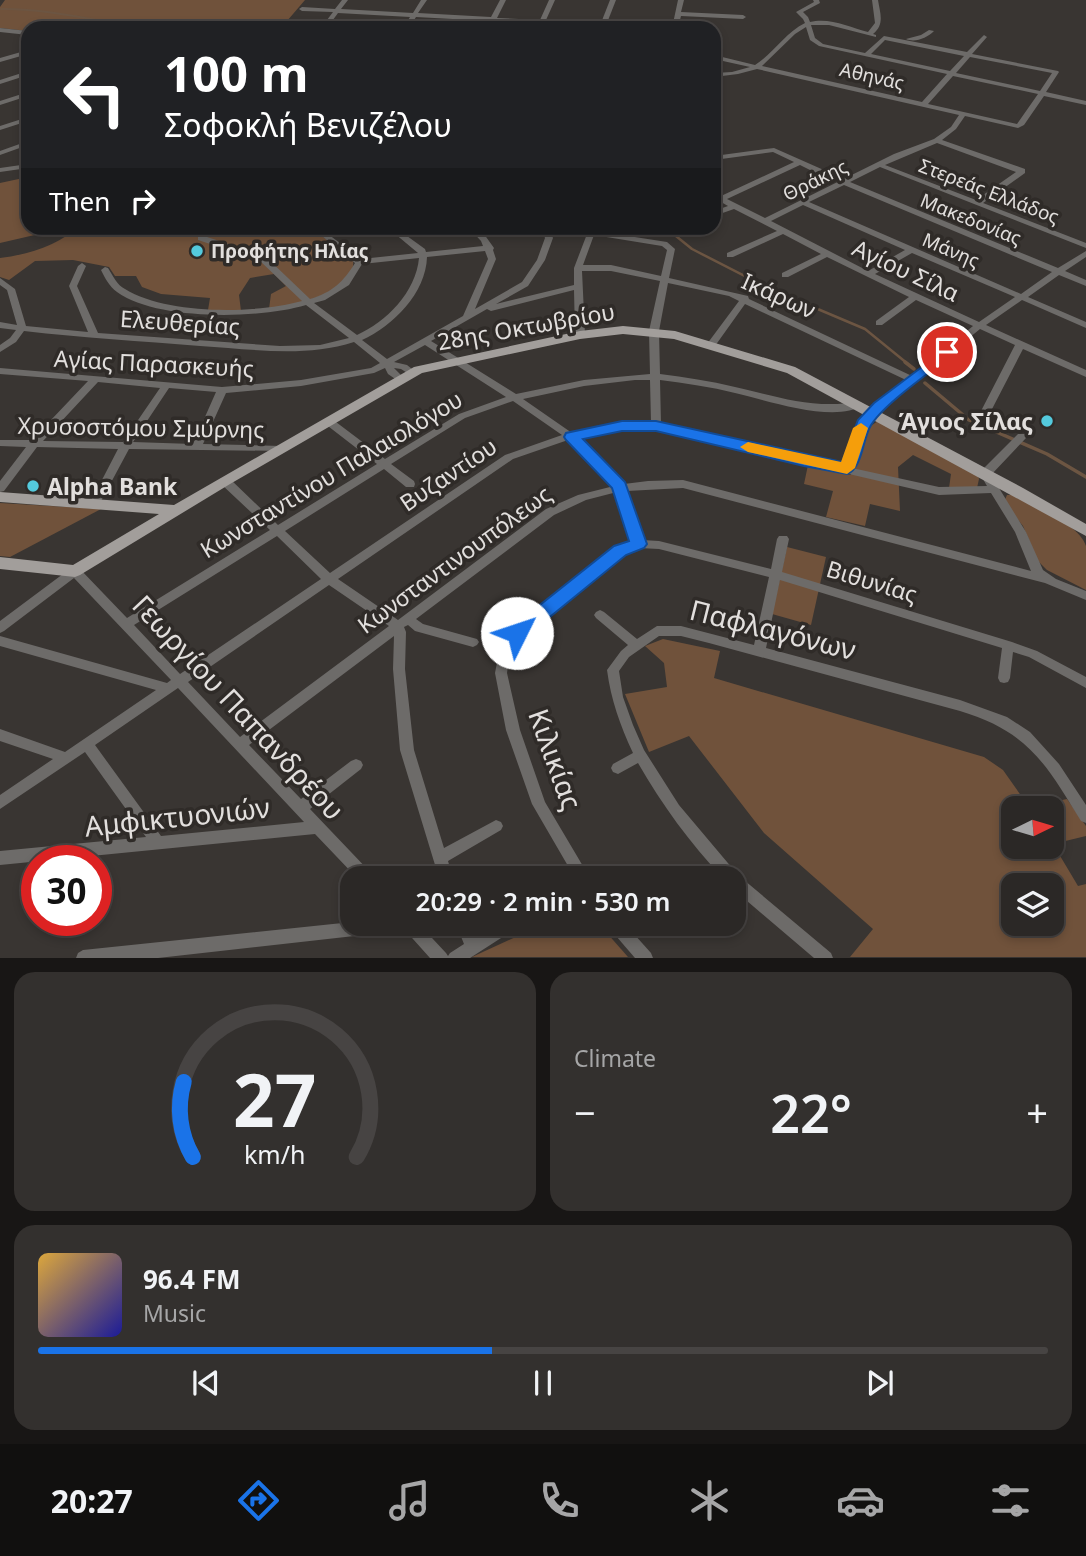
<!DOCTYPE html>
<meta charset="utf-8">
<style>
body{margin:0;font-family:"Noto Sans",sans-serif;background:#33302e;color:#f1f3f6;height:100vh;display:flex;flex-direction:column;font-size:26px;white-space:nowrap}
*{box-sizing:border-box;margin:0}
p{font-size:23px;color:#a6a6a7}
.icon{flex:none;width:38px;height:38px;fill:none;stroke:currentColor;stroke-width:2;stroke-linecap:round;stroke-linejoin:round}
.map{position:relative;height:958px;overflow:hidden}
.side{display:flex;flex-direction:column;gap:14px;padding:14px;background:#181615;flex:1}
.side>*{flex:none}
.banner{position:absolute;left:21px;top:21px;width:700px;height:214px;border-radius:21px;box-shadow:0 4px 10px #0003,0 0 0 2px #474443;background:#202124;color:#fff;overflow:hidden}
.needle{width:46px;rotate:85deg}
.buttons{position:absolute;left:1001px;top:796px;display:grid;gap:14px}
.buttons a{display:grid;place-items:center;width:63px;height:63px;border-radius:14px;background:#2b2826;box-shadow:0 4px 10px #0003,0 0 0 2px #474443;font-size:35px}
.speed{position:absolute;left:21px;top:845px;display:flex;gap:14px;font-size:35px;font-weight:700;text-align:center}
.speed>*{display:grid;place-content:center;width:91px;height:91px;border-radius:50%;background:#2b2826;box-shadow:0 4px 10px #0003,0 0 0 2px #474443;line-height:1}
.speed .limit{border:10px solid #d22;background:#fff;color:#111}
.pin{position:absolute;display:grid;place-items:center;width:60px;height:60px;color:#fff;margin:-30px;border:4px solid #fff;border-radius:50%;box-shadow:0 2px 7px #0007}
.me{position:absolute;width:77px;margin:-38px;rotate:49deg;stroke-linejoin:round;filter:drop-shadow(0 0 5px #0008)}
.turn{display:flex;align-items:center;gap:24px;height:147px;padding:0 28px;font-size:32px}
.turn .icon{width:91px;height:91px;stroke-width:2.5}
.turn b{display:block;font-size:49px;line-height:60px}
.then{display:flex;align-items:center;height:66px;padding:0 28px;background:#0003;gap:14px;font-size:26px}
.big{font-size:52px;font-weight:600;line-height:1.1}
.side .card{flex:1;display:flex;flex-direction:column;justify-content:center;gap:10px;min-width:0;padding:0 24px;border-radius:21px;background:#33302e}
.side .dial{align-items:center;gap:0}
.dial svg{height:182px;overflow:visible;fill:none;stroke:#474443;stroke-width:7;stroke-linecap:round;text-anchor:middle}
.dial text{fill:#f1f3f6;stroke:none}
.song{display:flex;align-items:center;gap:21px}
.cover{width:84px;height:84px;border-radius:10px;background:linear-gradient(135deg,hsl(40 70% 55%),hsl(240 70% 35%))}
.played{height:7px;border-radius:4px;background:linear-gradient(90deg,#1a73e8 45%,#474443 45%)}
.keys{display:flex;justify-content:space-around;direction:ltr}
.heat{display:flex;justify-content:space-between;align-items:center;font-size:38px;direction:ltr}
.side .tiles{flex:1;display:grid;gap:14px;grid-template-columns:1fr 1fr}
.card:last-child{grid-column:span 2}
.trip{position:absolute;left:340px;top:866px;width:406px;height:70px;border-radius:21px;background:#2b2826;box-shadow:0 4px 10px #0003,0 0 0 2px #474443;font-weight:600;line-height:70px;text-align:center}
.dock{display:flex;height:112px;justify-content:space-around;align-items:center;background:#11100f;color:#a6a6a7}
.dock .icon{width:49px;height:49px}
.dock .on{color:#1a73e8}
.dock b{font-size:32px;color:#f1f3f6}
.map>svg:first-child{display:block}
.green{fill:#70523b;fill-rule:evenodd}
.lines{fill:none;stroke-linecap:round;stroke-linejoin:round}
.stream-far2{stroke:#6c5542;stroke-width:2}
.stream-far1{stroke:#6c5542;stroke-width:2.5}
.stream{stroke:#6c5542;stroke-width:3.5}
.minor{fill:#6d6b69;fill-rule:evenodd}
.major{fill:#a29e9b;fill-rule:evenodd}
.wall{fill:#ba967b}
.shaded-wall{fill:#977a64}
.route{fill:#1a73e8;stroke:#114b97;stroke-width:2}
.slow{fill:#f59e0b}
.poi-dot{fill:#54cadd;stroke:#2f2b28;stroke-width:2.5}
.labels{text-anchor:middle;dominant-baseline:central;stroke-width:7;stroke-linejoin:round;paint-order:stroke}
.far-street-label{font-size:19px;fill:#e2dfdd;stroke:#2f2b28}
.far-poi-label{font-size:19px;font-weight:bold;fill:#e2dfdd;stroke:#2f2b28;text-anchor:start}
.street-label{font-size:23px;fill:#e2dfdd;stroke:#2f2b28}
.poi-label{font-size:23px;font-weight:bold;fill:#e2dfdd;stroke:#2f2b28;text-anchor:end}
.near-street-label{font-size:28px;fill:#e2dfdd;stroke:#2f2b28}
</style>
<div class="map">
<svg width="1086" height="958" viewBox="0 0 1086 958">
<rect width="100%" height="100%" fill="#393532"/>
<g class="green">
<polygon points="5,0 305,0 281,28 28,28 28,31 0,28 0,7"/>
<polygon points="28,177 28,228 65,228 0,243 0,183"/>
<path d="M76,228H311L353,259C358,295 293,304 269,309L271,294L286,286L274,274L250,278L239,295L241,311L208,310L210,298L161,294L142,287L136,276H115L109,267L73,260L35,261L9,280L0,277V258C25,255 58,246 76,228Z"/>
<polygon points="878,421 977,473 979,479 977,488 949,488 951,474 913,455 898,467 900,511 870,504 865,526 826,517 833,491 804,484 808,465 851,475 863,431"/>
<path d="M1007,495H1015C1033,505 1080,525 1086,546C1086,558 1086,577 1086,590L1047,570L1038,561L1023,526L1004,502Z"/>
<polygon points="0,503 101,509 10,557 0,556"/>
<polygon points="787,547 826,557 811,625 772,614"/>
<path d="M663,639L720,651L714,678L984,757L1003,770L1029,807L1067,799L1086,826V836L1053,844L1078,886L1086,884V957H850L873,929L764,833L689,736L649,752L625,694L667,687L664,663L645,646ZM1013,808H1052V847H1013ZM1013,886H1052V924H1013Z"/>
<polygon points="544,924 599,924 628,957 472,957"/>
</g>
<g class="lines">
<path class="stream-far2" d="M1,9C45,8 87,20 130,25C161,28 191,23 222,28"/>
<polyline class="stream-far1" points="666,228 692,249 768,288 865,329 908,364"/>
<g class="stream">
<polyline points="905,362 914,369"/>
<polyline points="925,383 969,420 1047,454 1086,477"/>
</g>
<g class="minor">
<polygon points="342,0 348,0 341,9 413,13 421,0 427,0 418,13 491,17 500,0 506,0 497,18 540,20 549,0 555,0 546,20 566,21 590,28 544,24 540,28 537,26 538,23 495,21 491,28 485,28 489,21 416,17 409,28 403,28 410,17 338,13 327,28 321,28 333,12 302,11 299,9 302,7 335,9"/>
<polygon points="610,0 616,0 605,28 599,28"/>
<polygon points="678,0 684,0 681,12 743,15 746,17 743,19 681,16 678,28 672,28"/>
<path d="M813,0H819L820,3L803,12L808,17L810,22C829,17 850,27 868,32L875,23L872,0H878C880,13 885,24 873,34L876,35V37L829,25H811L815,38L823,44L865,53L884,36L967,52L984,35L987,37L972,54L1058,71L1059,72L1046,92L1086,101V105L1044,96L1024,125L1018,128L965,116L956,129L942,140L1025,169V173L983,203L1086,243V248L880,167L850,182L1058,268L1086,251V257L1065,271L1086,280V286L1059,275L1028,297L1086,322V328L1022,300L986,325L1086,370V377L1023,349L991,411L986,414L983,413L981,411L1015,345L980,329L882,409L865,429L852,468L939,487L987,486L980,474L981,471L1018,434H1026L1027,436L1026,438L991,475L1026,532L1043,570L1056,579L1086,591V600L1045,583L683,488L627,491L642,540L659,541L771,569L777,539L779,536H787L789,539L782,572L1012,642L1037,651L1086,677V688L1029,657L1013,652L1010,678L1008,682L1004,683L1000,682L998,678L1002,648L780,580L766,648L960,700L1007,717L1030,732L1059,764L1086,805V823L1081,821C1045,763 1029,732 960,711L709,643L681,636H659L629,657L619,671L623,697L633,725L644,750L679,805L738,875L831,953L833,958H814L733,889V878H723C690,843 662,805 638,763L618,774L613,772L611,768L613,764L633,753C620,725 611,700 607,670L621,651L628,645L596,618L594,615L596,612L600,610L604,612L637,639L657,626H681L754,645L769,577L659,549L639,548L624,554L539,620L510,652L507,673L520,730L545,802L590,878H575L532,804L506,730L495,673L500,647L531,614L616,548L632,542L617,492L586,500L554,515L416,619L423,624L477,639L479,642L477,645L473,647L415,631L408,625L404,627L406,632L405,669L414,750L444,848L496,820L501,822L503,826L501,830L448,861L453,878H439L400,750L393,669L394,636L249,745L301,799L351,761L356,759L361,761L363,765L361,769L310,809L371,873L373,878H357L315,834L0,865V851L146,837L85,752L0,809V795L53,759L0,741V729L65,752L156,690L0,646V636L167,683L171,680L74,578L4,631L0,633V621L71,568H79L127,618L270,530L221,484L220,481L221,478H229L278,525L377,464L324,423L323,421L324,419H332L385,459L459,414L506,397L425,345L394,362L407,365L417,373L412,376L401,369L394,368L406,380L401,383L388,374L385,368L374,373L301,386L226,393L203,444L281,446L285,447L286,449L285,451L129,449L100,503L95,507L90,503L118,449L37,447L4,491L0,492V481L26,447L0,446V440H32L88,381L0,374V368L222,387L301,380L371,368L380,363L354,342C304,358 252,349 200,346C141,341 83,338 24,331L16,342L0,352V345L10,338L16,330L0,328V322L17,325L7,290L0,285V278L15,289L26,326L88,332L69,286L78,266L82,263L86,266L77,286L98,333L280,346L320,345L349,338L306,305C260,319 157,321 117,292C109,286 105,278 101,270L105,267L108,268C113,276 117,285 125,289C167,315 256,314 302,301L259,260L198,240V236H204L265,256L310,299C333,292 343,282 355,263L312,228H320L361,259L418,253L388,228H396L425,249L426,252L483,246L481,241L469,228H477L479,230L523,228L519,230L484,234L494,248L493,250L496,259L475,309L522,282L537,260L545,238L541,228H549L553,238L545,260L528,286L496,304L574,285V268L587,234L563,230L559,228H575L588,230L589,228H597L596,231L667,242L675,249L669,278L748,296L749,299L912,376L973,326L916,300L882,325H876V321L909,297L827,257L788,277H782V273L821,254L783,234L733,257H727V253L777,231L734,209L714,216V211L728,206L714,198V193L721,196L794,162L773,152L714,160V156L774,148L826,171V175H820L800,165L727,199L765,218L894,154L934,139L951,127L959,115L757,69L738,74L714,77V73L732,72L750,67L714,59V55L755,65C774,53 785,33 805,23L803,19L796,12L814,2ZM806,27L810,40L819,46L947,74L922,102L762,66L795,34ZM885,40L964,56L950,71L871,54ZM970,57L1052,73L1040,91L956,73ZM953,76L1038,94L1017,124L928,104ZM937,143L1016,172L976,200L885,165ZM844,185L1052,272L1021,294L809,202ZM803,205L905,250L868,271L771,221ZM594,235L662,246L667,250L661,276L611,265H583ZM485,251L488,259L463,316L387,359L362,340C393,326 426,293 427,257ZM912,253L1015,297L979,322L875,274ZM419,258C416,292 386,322 357,335L314,303L325,300L349,285L362,264ZM582,271H611L660,281L649,331L650,374L584,380L516,394L431,341L487,309L491,311L574,290L575,335L580,338L583,337L585,335ZM668,283L729,296L739,301L707,344L709,346H715L745,304L906,380L876,405L856,426L843,465L661,424L660,380C685,383 711,387 735,393C766,400 835,424 863,405L858,402C811,409 780,397 735,387C710,381 685,377 660,374L659,331ZM635,380H650L651,423L618,425L572,433L523,399L584,386ZM98,382L160,388L123,442L43,441ZM169,388L216,392L193,444L133,442ZM513,401L562,435L505,455L330,573L285,531L384,469L406,487H414L415,484L414,481L391,464L465,418ZM656,429L939,495L991,493L1015,532L1031,571L683,480L648,481L624,484L599,457L578,438L618,431ZM568,440L591,461L614,486L578,495L546,509L398,620L338,579L513,459ZM277,536L321,579L180,674L134,625ZM329,585L389,626L240,737L188,682ZM178,688L304,822L161,836L95,745Z"/>
<polygon points="0,28 28,31 28,35 0,32"/>
<path d="M929,30L934,31C927,38 915,43 906,39L921,35Z"/>
<polygon points="28,50 28,54 0,62 0,58"/>
<polygon points="28,71 28,75 0,84 0,80"/>
<polygon points="28,92 28,96 0,105 0,101"/>
<polygon points="28,117 28,121 0,130 0,126"/>
<polygon points="28,141 28,145 0,155 0,151"/>
<polygon points="28,164 28,168 0,172 0,168"/>
<polygon points="352,922 352,924 419,924 446,953 448,956 450,953 464,944 456,924 471,924 476,936 496,924 517,924 515,929 470,958 430,958 404,929 399,931 158,958 76,958 78,953 83,950"/>
<polygon points="608,924 625,924 651,953 653,958 635,958 610,929"/>
</g>
<polygon class="major" points="623,326 675,331 795,367 1023,488 1086,524 1086,536 787,373 674,339 623,334 580,339 422,373 230,484 80,575 75,577 0,569 0,557 73,565 159,514 0,502 0,492 174,505 414,367 580,331"/>
</g>
<polygon class="wall" points="440,228 465,228 465,231 453,237"/>
<polygon class="shaded-wall" points="452,228 465,228 465,231 453,237"/>
<path class="route" d="M947,348L952,349V355C931,372 882,405 870,427C863,439 862,469 847,474L804,466L656,431H622L583,439L625,482L647,544L644,548L626,555L524,638H511L508,633L511,628L614,546L629,541L612,488L566,440L564,437L566,433L622,421H656L842,462L858,420L874,403Z"/>
<polygon class="slow" points="861,423 868,428 855,468 847,474 748,452 740,447 748,442 841,462 853,428"/>
<g class="poi-dot">
<circle cx="197" cy="251" r="7"/>
<circle cx="1047" cy="421" r="7"/>
<circle cx="33" cy="486" r="7"/>
</g>
<g class="labels">
<g class="far-street-label">
<text transform="translate(872 76) rotate(13)">Αθηνάς</text>
<text transform="translate(815 180) rotate(-26)">Θράκης</text>
<text transform="translate(989 191) rotate(21)">Στερεάς Ελλάδος</text>
<text transform="translate(971 219) rotate(22)">Μακεδονίας</text>
<text transform="translate(951 250) rotate(23)">Μάνης</text>
</g>
<g class="far-poi-label">
<text x="211" y="251">Προφήτης Ηλίας</text>
</g>
<g class="street-label">
<text transform="translate(906 270) rotate(25)">Αγίου Σίλα</text>
<text transform="translate(779 295) rotate(24)">Ικάρων</text>
<text transform="translate(180 322) rotate(4)">Ελευθερίας</text>
<text transform="translate(526 326) rotate(-10)">28ης Οκτωβρίου</text>
<text transform="translate(154 363) rotate(3)">Αγίας Παρασκευής</text>
<text transform="translate(141 427) rotate(1)">Χρυσοστόμου Σμύρνης</text>
<text transform="translate(331 474) rotate(-31)">Κωνσταντίνου Παλαιολόγου</text>
<text transform="translate(448 474) rotate(-34)">Βυζαντίου</text>
<text transform="translate(454 559) rotate(-36)">Κωνσταντινουπόλεως</text>
<text transform="translate(872 581) rotate(17)">Βιθυνίας</text>
</g>
<g class="poi-label">
<text x="1033" y="421">Άγιος Σίλας</text>
<text x="47" y="486" text-anchor="start">Alpha Bank</text>
</g>
<g class="near-street-label">
<text transform="translate(773 629) rotate(14)">Παφλαγόνων</text>
<text transform="translate(239 707) rotate(47)">Γεωργίου Παπανδρέου</text>
<text transform="translate(556 759) rotate(70)">Κιλικίας</text>
<text transform="translate(177 816) rotate(-6)">Αμφικτυονιών</text>
</g>
</g>
</svg>
<div class="buttons">
<a><svg class="needle" viewBox="-14 -14 28 28"><path d="M0-13l5 13h-10z" fill="#e53935"/><path d="M0 13l5-13h-10z" fill="#a6a6a7"/></svg></a>
<a><svg class="icon" aria-label="layers" viewBox="0 0 24 24"><path d="M12 4l9 5-9 5-9-5zM3 14l9 5 9-5"/></svg></a>
</div>
<div class="speed"><div class="limit">30</div></div>
<div class="pin" style="left:947px;top:352px;background:#d93025"><svg class="icon" aria-label="arrive" viewBox="0 0 24 24"><path d="M6 21V4h12l-3 4 3 4H6"/></svg></div>
<svg class="me" style="left:517px;top:633px" viewBox="-20 -20 40 40"><circle r="19" fill="#fff"/><path d="M0-13L10 11 0 6-10 11z" fill="#1a73e8"/></svg>
<div class="trip">20:29 · 2 min · 530 m</div>
<div class="banner">
<div class="turn"><svg class="icon" aria-label="left" viewBox="0 0 24 24"><path d="M17 20v-9H6M10 6l-5 5 5 5"/></svg><div><b>100 m</b>Σοφοκλή Βενιζέλου</div></div>
<div class="then">Then<svg class="icon" aria-label="right" viewBox="0 0 24 24"><path d="M7 20v-9h11M14 6l5 5-5 5"/></svg></div>
</div>
</div>
<section class="side">
<div class="tiles">
<div class="card dial"><svg viewBox="0 0 100 80">
<path d="M14 69A42 42 0 1 1 86 69"/>
<path d="M14 69A42 42 0 0 1 10 36" stroke="#1a73e8"/>
<text x="50" y="56" font-size="32" font-weight="700">27</text>
<text x="50" y="72" font-size="11">km/h</text>
</svg></div>
<div class="card"><p>Climate</p>
<div class="heat"><a>−</a><b class="big">22°</b><a>+</a></div>
</div>
<div class="card">
<div class="song"><i class="cover"></i><div><b>96.4 FM</b><p>Music</p></div></div>
<div class="played"></div>
<div class="keys"><svg class="icon" aria-label="previous" viewBox="0 0 24 24"><path d="M18 5L8 12l10 7zM5 5v14"/></svg><svg class="icon" aria-label="pause" viewBox="0 0 24 24"><path d="M8 5v14M16 5v14"/></svg><svg class="icon" aria-label="next" viewBox="0 0 24 24"><path d="M6 5l10 7-10 7zM19 5v14"/></svg></div>
</div>
</div>
</section>
<nav class="dock">
<b>20:27</b>
<svg class="icon on" aria-label="directions" viewBox="0 0 24 24"><path d="M12 3l9 9-9 9-9-9zM9 14v-3h6M13 9l2 2-2 2"/></svg>
<svg class="icon" aria-label="music" viewBox="0 0 24 24"><path d="M9 18V5l10-2v13"/><circle cx="6" cy="18" r="3"/><circle cx="16" cy="16" r="3"/></svg>
<svg class="icon" aria-label="phone" viewBox="0 0 24 24"><path d="M5 4h4l2 5-3 2q2 4 5 5l2-3 5 2v4C11 20 4 13 5 4z"/></svg>
<svg class="icon" aria-label="climate" viewBox="0 0 24 24"><path d="M12 3v18M4 7l16 10M4 17L20 7"/></svg>
<svg class="icon" aria-label="car" viewBox="0 0 24 24"><path d="M5 17H2v-5l4-1 3-4h7l3 4 3 1v5h-3M9 17h6M6 11h13"/><circle cx="7" cy="17" r="2"/><circle cx="17" cy="17" r="2"/></svg>
<svg class="icon" aria-label="filters" viewBox="0 0 24 24"><path d="M4 7h16M4 17h16"/><circle cx="9" cy="7" r="2"/><circle cx="15" cy="17" r="2"/></svg>
</nav>
